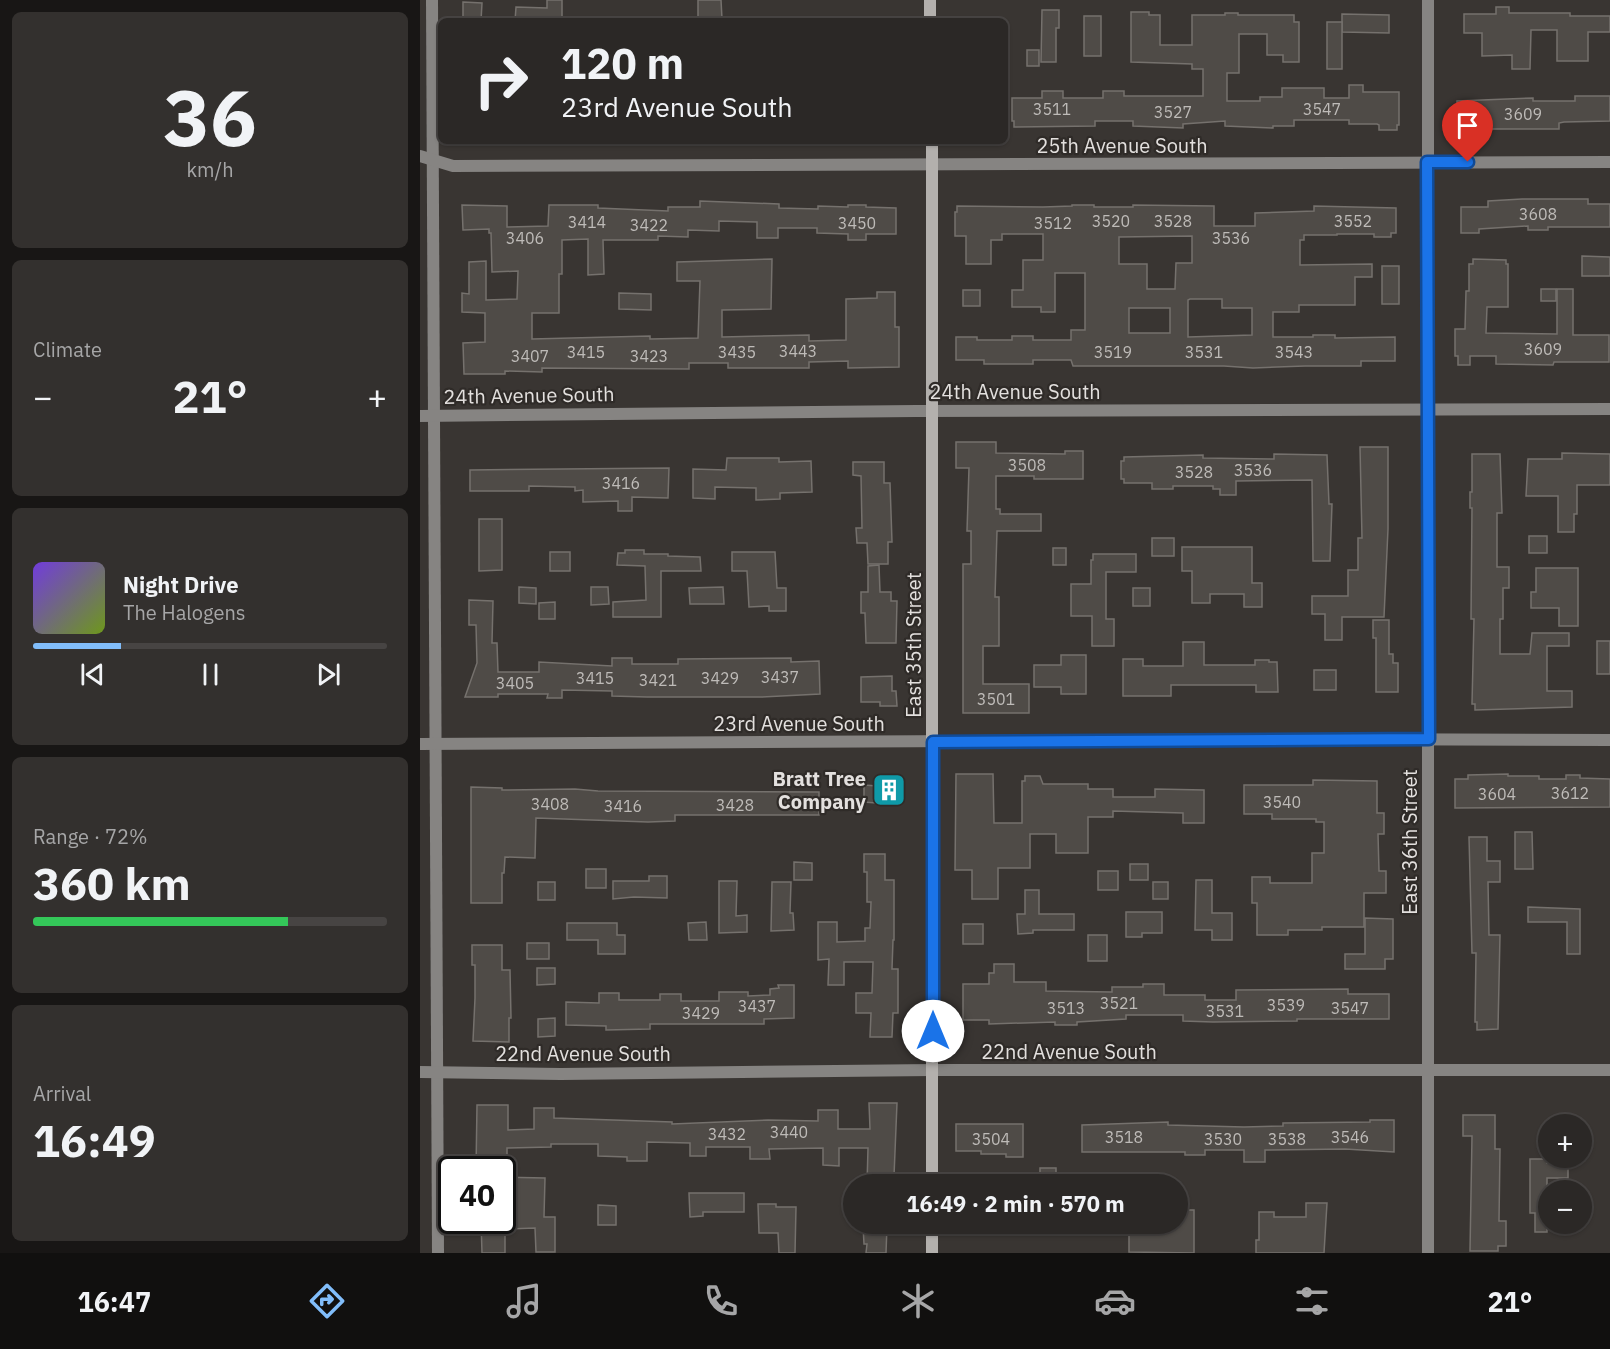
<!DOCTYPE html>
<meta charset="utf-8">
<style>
body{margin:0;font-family:"IBM Plex Sans",sans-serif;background:#33302e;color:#f1f3f6;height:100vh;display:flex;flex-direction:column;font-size:22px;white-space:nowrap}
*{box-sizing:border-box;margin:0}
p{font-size:20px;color:#a6a6a7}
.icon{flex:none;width:33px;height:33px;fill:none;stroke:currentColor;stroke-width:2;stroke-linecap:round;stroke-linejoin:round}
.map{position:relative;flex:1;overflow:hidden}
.sheet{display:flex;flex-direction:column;gap:12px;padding:12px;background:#181615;width:420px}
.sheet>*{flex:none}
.hud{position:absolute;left:18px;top:18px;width:570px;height:126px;border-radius:9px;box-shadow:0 2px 4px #0004,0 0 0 2px #474443;background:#2b2826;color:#f1f3f6;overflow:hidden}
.controls{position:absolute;left:1118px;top:1114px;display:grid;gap:12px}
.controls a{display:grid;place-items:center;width:54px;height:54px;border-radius:50%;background:#2b2826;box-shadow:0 2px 4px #0004,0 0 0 2px #474443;font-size:30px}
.speed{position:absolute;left:18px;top:1156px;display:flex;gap:12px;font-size:30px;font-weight:700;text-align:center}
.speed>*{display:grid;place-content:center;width:78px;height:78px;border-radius:50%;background:#2b2826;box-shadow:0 2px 4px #0004,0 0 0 2px #474443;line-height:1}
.speed .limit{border:3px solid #111;border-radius:9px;background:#fff;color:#111}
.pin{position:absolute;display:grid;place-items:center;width:51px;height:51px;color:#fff;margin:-62px -26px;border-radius:50% 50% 50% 0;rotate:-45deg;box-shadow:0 0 6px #0007}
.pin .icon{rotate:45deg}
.me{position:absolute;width:66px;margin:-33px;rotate:0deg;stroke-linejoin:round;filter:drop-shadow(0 0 4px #0008)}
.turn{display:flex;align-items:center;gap:21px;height:126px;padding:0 24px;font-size:27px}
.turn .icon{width:78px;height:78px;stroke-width:2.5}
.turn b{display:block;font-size:42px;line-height:51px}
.big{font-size:45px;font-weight:700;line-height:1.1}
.sheet .widget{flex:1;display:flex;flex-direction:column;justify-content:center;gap:9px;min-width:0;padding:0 21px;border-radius:9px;background:#33302e}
.sheet .dial{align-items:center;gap:0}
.dial b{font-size:78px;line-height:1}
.song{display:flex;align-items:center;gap:18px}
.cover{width:72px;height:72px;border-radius:9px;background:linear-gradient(135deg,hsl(260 70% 55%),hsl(80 70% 35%))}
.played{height:6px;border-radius:3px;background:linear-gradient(90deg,#81bdfa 25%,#474443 25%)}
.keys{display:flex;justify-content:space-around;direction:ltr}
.heat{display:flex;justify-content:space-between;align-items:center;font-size:33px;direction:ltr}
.charge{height:9px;border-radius:4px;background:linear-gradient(90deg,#34c759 72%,#474443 0)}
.trip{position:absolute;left:423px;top:1174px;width:345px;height:60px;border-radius:30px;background:#2b2826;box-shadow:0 2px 4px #0004,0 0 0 2px #474443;font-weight:700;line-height:60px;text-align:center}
.dock{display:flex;height:96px;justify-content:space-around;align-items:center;background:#11100f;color:#a6a6a7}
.dock .icon{width:42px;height:42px}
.dock .on{color:#81bdfa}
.dock b{font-size:27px;color:#f1f3f6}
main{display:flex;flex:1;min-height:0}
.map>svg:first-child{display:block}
.building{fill:#4f4b47;stroke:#75716d;stroke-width:1.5;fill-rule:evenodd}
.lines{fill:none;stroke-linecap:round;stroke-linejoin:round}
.street{stroke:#868482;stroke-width:12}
.secondary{stroke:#b3b0ad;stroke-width:12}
.route-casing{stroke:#114b97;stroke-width:15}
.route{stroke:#1a73e8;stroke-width:10}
.labels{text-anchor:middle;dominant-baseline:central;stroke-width:4.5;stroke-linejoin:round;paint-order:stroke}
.number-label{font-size:16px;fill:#bebbb8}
.street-label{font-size:20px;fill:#e3e0de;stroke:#2f2b28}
.poi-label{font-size:20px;font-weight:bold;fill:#e3e0de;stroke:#2f2b28;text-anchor:end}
</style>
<main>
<section class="sheet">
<div class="widget dial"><b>36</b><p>km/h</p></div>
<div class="widget"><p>Climate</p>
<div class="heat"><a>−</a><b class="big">21°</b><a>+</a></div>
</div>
<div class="widget">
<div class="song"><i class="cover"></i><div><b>Night Drive</b><p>The Halogens</p></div></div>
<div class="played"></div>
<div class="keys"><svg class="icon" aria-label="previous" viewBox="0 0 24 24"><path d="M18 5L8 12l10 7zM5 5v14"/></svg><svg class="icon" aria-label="pause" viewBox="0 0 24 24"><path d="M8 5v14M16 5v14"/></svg><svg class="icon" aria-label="next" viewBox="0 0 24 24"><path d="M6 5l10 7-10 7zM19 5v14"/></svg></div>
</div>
<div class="widget"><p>Range · 72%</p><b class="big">360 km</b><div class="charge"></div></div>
<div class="widget"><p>Arrival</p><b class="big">16:49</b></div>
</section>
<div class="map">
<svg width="1190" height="1253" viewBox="0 0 1190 1253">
<rect width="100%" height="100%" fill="#393532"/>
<g class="building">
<polygon points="127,0 142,0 142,21 95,21 96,7 127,8"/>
<polygon points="278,0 301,0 302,19 278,20"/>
<polygon points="43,2 62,3 61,21 43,21"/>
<polygon points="1076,7 1089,7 1089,13 1150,13 1150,16 1190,16 1190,32 1168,32 1168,61 1137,61 1137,30 1111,30 1110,69 1092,69 1092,55 1062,56 1062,33 1044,33 1044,14 1076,14"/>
<polygon points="622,10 639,10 639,28 636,28 636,62 621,62"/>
<polygon points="711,12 729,12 729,15 740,15 740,45 772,45 772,15 805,15 805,13 818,13 818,15 874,15 874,22 879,22 879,62 863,62 863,55 847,55 847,34 819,34 819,73 807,73 807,101 840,101 840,97 862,97 862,88 904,88 904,98 929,98 929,85 943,85 943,92 979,92 979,125 977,125 977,130 959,130 959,125 957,124 929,124 929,120 874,120 874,126 853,126 853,128 805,126 805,121 763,124 763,128 713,126 713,121 675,121 675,126 594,127 594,121 592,121 592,98 622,98 622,91 643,91 643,98 683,98 683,91 704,91 704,96 783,96 783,69 772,69 772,64 711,62"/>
<polygon points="922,14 969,15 969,33 922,32"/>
<rect x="664" y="16" width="17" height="40"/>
<rect x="907" y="22" width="15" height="47"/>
<rect x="607" y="50" width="12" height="16"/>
<polygon points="1155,96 1190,96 1190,121 1144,122 1139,123 1139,129 1037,129 1037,101 1113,98 1113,101 1155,101"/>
<polygon points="1102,199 1168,199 1168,204 1190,204 1190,227 1128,227 1128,230 1108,230 1108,226 1059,229 1059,233 1041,233 1041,207 1068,207 1068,201"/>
<polygon points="280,201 359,204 359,208 398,209 398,206 428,207 428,205 446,205 446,207 476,208 476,234 446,234 446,240 428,240 428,234 397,233 397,228 358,228 358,238 337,238 337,222 299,221 299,231 268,230 268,237 238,236 238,240 183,240 184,274 168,275 168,239 142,240 142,274 139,274 139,313 112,313 112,339 230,336 230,339 278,338 280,281 257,281 257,262 352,259 351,309 302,310 302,337 389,335 389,341 426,340 426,299 457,298 457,292 475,292 475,327 479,327 479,367 428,368 428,361 389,362 389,368 308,368 308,363 269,363 269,369 122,368 122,372 85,371 85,374 44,374 43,343 65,342 65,313 42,312 42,293 49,294 49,262 66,261 66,300 97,299 98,271 72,272 71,233 69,233 69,229 43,230 42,205 87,206 87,227 128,226 129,205 178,205 178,208 248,211 248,207 280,207"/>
<path d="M652,205H674V207H713V205L794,206V226H835V213L894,211V206L976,208V233H971V237H954V234H917V235H884V240H880V265L952,264V277H935V305H879V312H853V337H893V335H915V338L975,337V361H941V366H885L833,368L804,366H653L651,360H613V364H564V360H536V337H557V340H592V336H613V340H651V330H665V273H635V312H621V307H592V290H603V260H623V234H582V240H571V264H546V236H535V212H537V206L623,207L652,206ZM772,236V263H756L755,289H727V264H699V237ZM770,299H802V308H832V335L768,337V300ZM709,308H750V333H709Z"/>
<polygon points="1162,256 1190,257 1190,276 1162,276"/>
<polygon points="1053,259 1086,260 1086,264 1088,264 1088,307 1067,307 1066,333 1137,334 1137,289 1153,289 1153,335 1189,335 1189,362 1134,362 1133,365 1076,364 1076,356 1050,356 1050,365 1038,365 1038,356 1035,356 1035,329 1045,329 1046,291 1049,291 1049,264 1053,264"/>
<rect x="962" y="266" width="17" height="38"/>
<rect x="1121" y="289" width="15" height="12"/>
<rect x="543" y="290" width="17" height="16"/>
<polygon points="199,293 231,294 231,310 199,309"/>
<polygon points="536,442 576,442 576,453 645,454 645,451 663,451 663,479 614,479 614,476 576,476 576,509 580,509 580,514 621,514 621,531 577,531 575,597 579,597 579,646 563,646 563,684 609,684 609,713 543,713 543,564 551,564 551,531 547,531 549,468 536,468"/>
<polygon points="940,447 968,447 968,529 964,617 922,617 922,640 905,640 905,614 892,614 892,596 928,596 928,570 938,570 938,538 942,538"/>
<polygon points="1142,453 1190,454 1190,485 1157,485 1157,514 1154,514 1154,532 1138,532 1138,496 1106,496 1108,459 1142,459"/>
<polygon points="854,454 907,455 909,504 912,504 910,561 893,561 892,480 816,481 816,495 800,495 800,489 793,489 793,486 753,486 753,489 732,489 732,483 704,483 704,479 701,479 701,461 704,461 704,457 783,455 783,458 854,459"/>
<polygon points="1052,454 1080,454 1082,513 1077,513 1077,567 1089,567 1089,588 1083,588 1083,619 1080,619 1080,654 1110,654 1112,633 1149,633 1149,646 1127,646 1127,691 1152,691 1152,707 1055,710 1055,704 1052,704 1054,619 1051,619 1052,508 1050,508 1050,492 1052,492"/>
<polygon points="307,458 359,458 359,462 391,461 392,492 360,493 360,499 336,500 336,488 295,487 295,499 273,498 273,469 306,470"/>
<polygon points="433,462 464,462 464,483 470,483 472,542 468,542 468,564 448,564 447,543 437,543 436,528 442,528 441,476 433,475"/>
<polygon points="249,468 248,498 212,497 212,511 198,511 198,501 163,502 163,490 155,491 155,487 109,486 109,491 50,491 50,470"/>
<polygon points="59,519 82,519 82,570 59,571"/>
<rect x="1109" y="536" width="18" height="17"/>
<rect x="732" y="538" width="22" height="18"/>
<polygon points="762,547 832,547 832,583 842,583 842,607 824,607 824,594 790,594 790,603 772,603 772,571 762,571"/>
<rect x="633" y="548" width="13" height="17"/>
<polygon points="205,550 224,550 224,554 248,554 248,556 280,557 281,571 241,571 241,617 193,617 193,602 226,600 225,566 197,565 198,553 205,553"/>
<rect x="130" y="552" width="20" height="19"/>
<polygon points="312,552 355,552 357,588 366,588 366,611 349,611 349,606 329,607 327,571 312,571"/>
<polygon points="673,554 716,554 716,572 686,572 686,619 694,619 694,646 672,646 672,616 651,616 651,584 671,584 671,560 673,560"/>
<polygon points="459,565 460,592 471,592 471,601 477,601 476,643 446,643 445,613 441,613 441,592 448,592 448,566"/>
<polygon points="1116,568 1158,568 1158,626 1139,626 1139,608 1111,608 1111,592 1116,592"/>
<polygon points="99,587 116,588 116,604 99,603"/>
<polygon points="171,587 188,587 189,604 171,605"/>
<polygon points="303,587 304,604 270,604 269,588"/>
<rect x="713" y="588" width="17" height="18"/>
<polygon points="49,600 73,601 72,643 77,643 78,672 119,672 119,662 192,666 192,658 212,658 212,664 258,664 258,659 371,658 371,662 399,661 400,694 342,697 227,697 192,696 192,691 142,690 142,698 127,698 128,694 78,694 78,697 45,697 57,663 56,625 49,625"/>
<polygon points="135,602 135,619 119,619 119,603"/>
<polygon points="953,620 969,620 969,654 973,654 973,663 978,663 978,692 956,692 956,638 953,638"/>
<rect x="1177" y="641" width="13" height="33"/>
<polygon points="763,642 784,642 784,665 835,665 835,660 849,660 849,662 857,662 858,692 836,692 836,685 751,685 751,696 703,696 703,659 723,659 723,666 763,666"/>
<polygon points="641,655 666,655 666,694 641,694 641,687 614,687 614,665 641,665"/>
<rect x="894" y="670" width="22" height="20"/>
<polygon points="472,676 472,691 476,691 477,706 460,706 460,702 441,702 441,677"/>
<polygon points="536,774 573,774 574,823 602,823 602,781 605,781 605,776 620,776 623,784 668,784 668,789 693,789 693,797 735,797 735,789 784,790 784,823 763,823 763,813 693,811 693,817 668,817 668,853 636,853 636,834 610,834 610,868 578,868 578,899 552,899 552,870 535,870"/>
<polygon points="1088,774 1088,776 1119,776 1119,779 1146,779 1146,775 1160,775 1160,778 1190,779 1190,807 1035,808 1035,779 1048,779 1048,775"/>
<polygon points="893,780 957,781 957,813 964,813 964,834 958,834 959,871 966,871 966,893 944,893 944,927 902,927 902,930 868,930 868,935 837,935 837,903 832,903 832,877 850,877 850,883 892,883 892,853 904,853 904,822 896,822 896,819 852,819 852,814 824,814 824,785 893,785"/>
<polygon points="444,785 457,786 456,803 444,802"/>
<polygon points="51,787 82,788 82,790 155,789 178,791 399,792 399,815 255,815 255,821 228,822 116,818 115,858 85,857 84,873 82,873 82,903 51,903"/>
<polygon points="1095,832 1112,832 1113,869 1095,869"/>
<polygon points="1049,837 1067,837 1067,861 1080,861 1080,882 1068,882 1069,935 1080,935 1078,1029 1057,1030 1057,1022 1055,1022 1056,953 1052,953"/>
<polygon points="444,854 465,854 465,880 474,880 474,940 473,940 472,969 478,969 478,1013 473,1013 472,1037 450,1037 451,1013 436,1013 436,993 452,993 453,962 424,962 424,985 408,985 409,959 398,960 398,922 417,922 417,942 445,941 445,928 450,928 451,902 447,902 447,872 444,872"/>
<polygon points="374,862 392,863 392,880 374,880"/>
<rect x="710" y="864" width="18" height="16"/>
<rect x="166" y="869" width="20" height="19"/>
<rect x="678" y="871" width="20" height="19"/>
<polygon points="229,876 247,876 247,898 214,897 193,899 193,881 229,881"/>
<polygon points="776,880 792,880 792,913 812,913 812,940 792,940 792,930 775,930"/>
<polygon points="299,881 317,881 316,916 327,915 327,932 299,933"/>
<rect x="118" y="882" width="17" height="18"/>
<polygon points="352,882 371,882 370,913 373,913 374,930 351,931"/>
<rect x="733" y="882" width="15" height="17"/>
<polygon points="605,890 619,890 619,914 654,914 654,930 613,930 613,933 598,934 597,914 605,914"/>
<polygon points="1108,907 1160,909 1160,954 1147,954 1147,922 1108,922"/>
<polygon points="706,912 742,912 742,933 722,933 722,937 706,937"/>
<polygon points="945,918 973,919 973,959 965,959 965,969 925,969 925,954 945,954"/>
<polygon points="286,922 287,940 269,940 268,923"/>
<polygon points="147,923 197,923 197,935 205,935 205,954 178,954 178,940 147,940"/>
<rect x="543" y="924" width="20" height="20"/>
<rect x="668" y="935" width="19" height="26"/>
<rect x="107" y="943" width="22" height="16"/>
<polygon points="52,945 82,945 82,970 90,970 91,1018 89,1018 89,1042 53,1041 55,998 55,965 52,965"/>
<polygon points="574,964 594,964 594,982 626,982 626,991 692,992 692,987 723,987 723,984 744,984 744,995 785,995 785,1000 816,1000 816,990 928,989 928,994 969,994 969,1019 877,1019 877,1021 793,1022 763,1021 763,1015 706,1015 706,1019 657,1022 657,1025 635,1025 635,1022 569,1024 569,1020 543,1020 543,984 569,984 569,973 574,973"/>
<polygon points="117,968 135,968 135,984 117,985"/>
<polygon points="358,985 374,985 374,1018 344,1019 344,1024 230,1024 230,1029 186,1030 186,1026 146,1025 146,1002 179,1003 179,993 199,993 199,1000 240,1000 240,994 261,994 261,1001 299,1001 299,992 328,992 328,996 350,995 350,989 359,988"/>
<polygon points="135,1018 135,1036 118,1037 118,1019"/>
<polygon points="449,1103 477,1103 474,1176 469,1175 469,1185 447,1185 448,1148 419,1148 419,1166 403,1165 403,1148 349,1149 350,1159 330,1159 330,1147 286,1147 286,1156 270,1156 270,1143 227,1142 227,1161 207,1161 207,1157 178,1156 178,1144 131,1144 131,1147 87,1148 87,1170 56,1170 57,1105 88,1105 88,1130 114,1129 114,1108 134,1108 134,1118 252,1122 252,1124 348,1120 398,1121 398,1110 418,1110 418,1129 450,1129"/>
<polygon points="1043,1115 1075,1115 1075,1149 1080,1149 1079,1221 1086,1221 1086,1246 1078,1246 1078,1251 1050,1251 1052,1136 1043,1136"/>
<polygon points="950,1120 974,1120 974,1152 925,1149 845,1150 845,1162 824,1162 824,1150 785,1150 785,1155 765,1155 765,1152 662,1152 662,1125 748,1122 748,1125 824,1127 863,1126 863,1123 950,1122"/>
<polygon points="536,1124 603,1124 603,1157 586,1157 586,1154 561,1154 561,1151 536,1151"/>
<polygon points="1110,1159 1127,1159 1127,1163 1148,1163 1148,1178 1127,1178 1127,1232 1115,1232 1115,1213 1110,1213"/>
<rect x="620" y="1168" width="16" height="17"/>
<polygon points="82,1177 125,1178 124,1217 135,1217 135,1252 116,1252 115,1228 85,1229 85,1253 62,1253 61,1221 82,1221"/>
<polygon points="269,1193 324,1193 324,1212 283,1212 283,1216 270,1217"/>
<polygon points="886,1203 907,1203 904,1253 836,1253 836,1240 839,1240 839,1212 854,1212 854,1217 886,1217"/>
<polygon points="338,1204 356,1204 356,1207 376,1207 375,1253 359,1253 358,1233 339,1233"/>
<polygon points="178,1205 196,1206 196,1225 178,1225"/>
<polygon points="761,1210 774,1210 774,1253 709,1252 709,1224 761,1224"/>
<polygon points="443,1226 467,1226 466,1253 446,1253 447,1244 444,1244"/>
</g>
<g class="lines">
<g class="street">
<polyline points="12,0 18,1253"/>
<polyline points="0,156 33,166 1190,162"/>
<polyline points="0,416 496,411 1190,409"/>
<polyline points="0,744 890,739 1190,740"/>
<polyline points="0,1072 141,1074 513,1070 1190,1070"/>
<polyline points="1008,1253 1008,0"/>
</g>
<g class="secondary">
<polyline points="510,0 510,21"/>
<polyline points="512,141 512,1185"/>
<polyline points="512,1253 512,1224"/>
</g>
</g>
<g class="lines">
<g class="route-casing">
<polyline id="route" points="513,1031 513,742 1009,739 1007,162 1048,162"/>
</g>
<use href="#route" class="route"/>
</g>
<defs>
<g id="building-square" transform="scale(1.725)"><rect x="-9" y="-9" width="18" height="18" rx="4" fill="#0f9aa8" stroke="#2f2b28"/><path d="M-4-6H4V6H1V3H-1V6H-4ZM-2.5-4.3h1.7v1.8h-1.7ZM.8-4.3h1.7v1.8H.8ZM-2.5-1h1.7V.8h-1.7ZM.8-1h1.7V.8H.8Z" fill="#fff"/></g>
</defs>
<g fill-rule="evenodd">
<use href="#building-square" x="469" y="790"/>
</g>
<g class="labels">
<g class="number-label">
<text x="632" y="109">3511</text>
<text x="902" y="109">3547</text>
<text x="753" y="112">3527</text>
<text x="1103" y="114">3609</text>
<text x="1118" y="214">3608</text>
<text x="691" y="221">3520</text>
<text x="753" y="221">3528</text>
<text x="933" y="221">3552</text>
<text x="167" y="222">3414</text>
<text x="437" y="223">3450</text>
<text x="633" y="223">3512</text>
<text x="229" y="225">3422</text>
<text x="105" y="238">3406</text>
<text x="811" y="238">3536</text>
<text x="1123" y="349">3609</text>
<text x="378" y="351">3443</text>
<text x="166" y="352">3415</text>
<text x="317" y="352">3435</text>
<text x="693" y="352">3519</text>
<text x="784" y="352">3531</text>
<text x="874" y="352">3543</text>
<text x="110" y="356">3407</text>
<text x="229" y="356">3423</text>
<text x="607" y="465">3508</text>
<text x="833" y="470">3536</text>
<text x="774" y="472">3528</text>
<text x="201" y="483">3416</text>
<text x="360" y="677">3437</text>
<text x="175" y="678">3415</text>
<text x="300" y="678">3429</text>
<text x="238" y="680">3421</text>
<text x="95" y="683">3405</text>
<text x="576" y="699">3501</text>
<text x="1150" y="793">3612</text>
<text x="1077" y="794">3604</text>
<text x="862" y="802">3540</text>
<text x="130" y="804">3408</text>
<text x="315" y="805">3428</text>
<text x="203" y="806">3416</text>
<text x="699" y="1003">3521</text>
<text x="866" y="1005">3539</text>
<text x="337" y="1006">3437</text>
<text x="646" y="1008">3513</text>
<text x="930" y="1008">3547</text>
<text x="805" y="1011">3531</text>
<text x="281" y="1013">3429</text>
<text x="369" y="1132">3440</text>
<text x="307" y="1134">3432</text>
<text x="704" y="1137">3518</text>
<text x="930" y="1137">3546</text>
<text x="571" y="1139">3504</text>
<text x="803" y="1139">3530</text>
<text x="867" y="1139">3538</text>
</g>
<g class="street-label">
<text x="702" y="145">25th Avenue South</text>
<text x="595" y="391">24th Avenue South</text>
<text transform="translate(109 395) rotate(-1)">24th Avenue South</text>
<text transform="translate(493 645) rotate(-90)">East 35th Street</text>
<text x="379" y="723">23rd Avenue South</text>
<text transform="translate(989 842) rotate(-90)">East 36th Street</text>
<text x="649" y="1051">22nd Avenue South</text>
<text x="163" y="1053">22nd Avenue South</text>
</g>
<g class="poi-label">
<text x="446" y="778">Bratt Tree<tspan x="446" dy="23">Company</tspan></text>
</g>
</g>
</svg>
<div class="controls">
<a>+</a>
<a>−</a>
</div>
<div class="speed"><div class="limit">40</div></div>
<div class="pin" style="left:1048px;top:162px;background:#d93025"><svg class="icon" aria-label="arrive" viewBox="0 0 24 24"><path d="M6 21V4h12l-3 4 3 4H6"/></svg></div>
<svg class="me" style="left:513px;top:1031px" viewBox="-20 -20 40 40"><circle r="19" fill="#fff"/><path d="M0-13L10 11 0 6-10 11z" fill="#1a73e8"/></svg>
<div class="trip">16:49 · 2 min · 570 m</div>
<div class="hud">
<div class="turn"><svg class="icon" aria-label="right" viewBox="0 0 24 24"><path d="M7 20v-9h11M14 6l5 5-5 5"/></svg><div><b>120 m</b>23rd Avenue South</div></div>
</div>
</div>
</main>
<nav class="dock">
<b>16:47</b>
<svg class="icon on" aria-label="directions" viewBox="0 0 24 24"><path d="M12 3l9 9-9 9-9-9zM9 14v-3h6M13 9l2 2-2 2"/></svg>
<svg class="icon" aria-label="music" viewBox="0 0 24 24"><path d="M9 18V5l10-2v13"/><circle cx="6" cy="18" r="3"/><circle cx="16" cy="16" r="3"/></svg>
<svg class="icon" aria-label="phone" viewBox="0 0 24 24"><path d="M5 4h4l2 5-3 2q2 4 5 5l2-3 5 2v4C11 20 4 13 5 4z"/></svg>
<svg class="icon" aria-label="climate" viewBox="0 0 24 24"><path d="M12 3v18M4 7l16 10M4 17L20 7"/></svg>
<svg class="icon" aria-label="car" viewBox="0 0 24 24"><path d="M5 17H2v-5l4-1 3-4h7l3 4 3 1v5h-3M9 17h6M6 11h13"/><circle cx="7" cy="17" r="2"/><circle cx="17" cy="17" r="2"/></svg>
<svg class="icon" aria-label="filters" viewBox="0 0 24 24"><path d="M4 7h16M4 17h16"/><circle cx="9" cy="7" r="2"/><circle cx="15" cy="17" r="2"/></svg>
<b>21°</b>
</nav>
